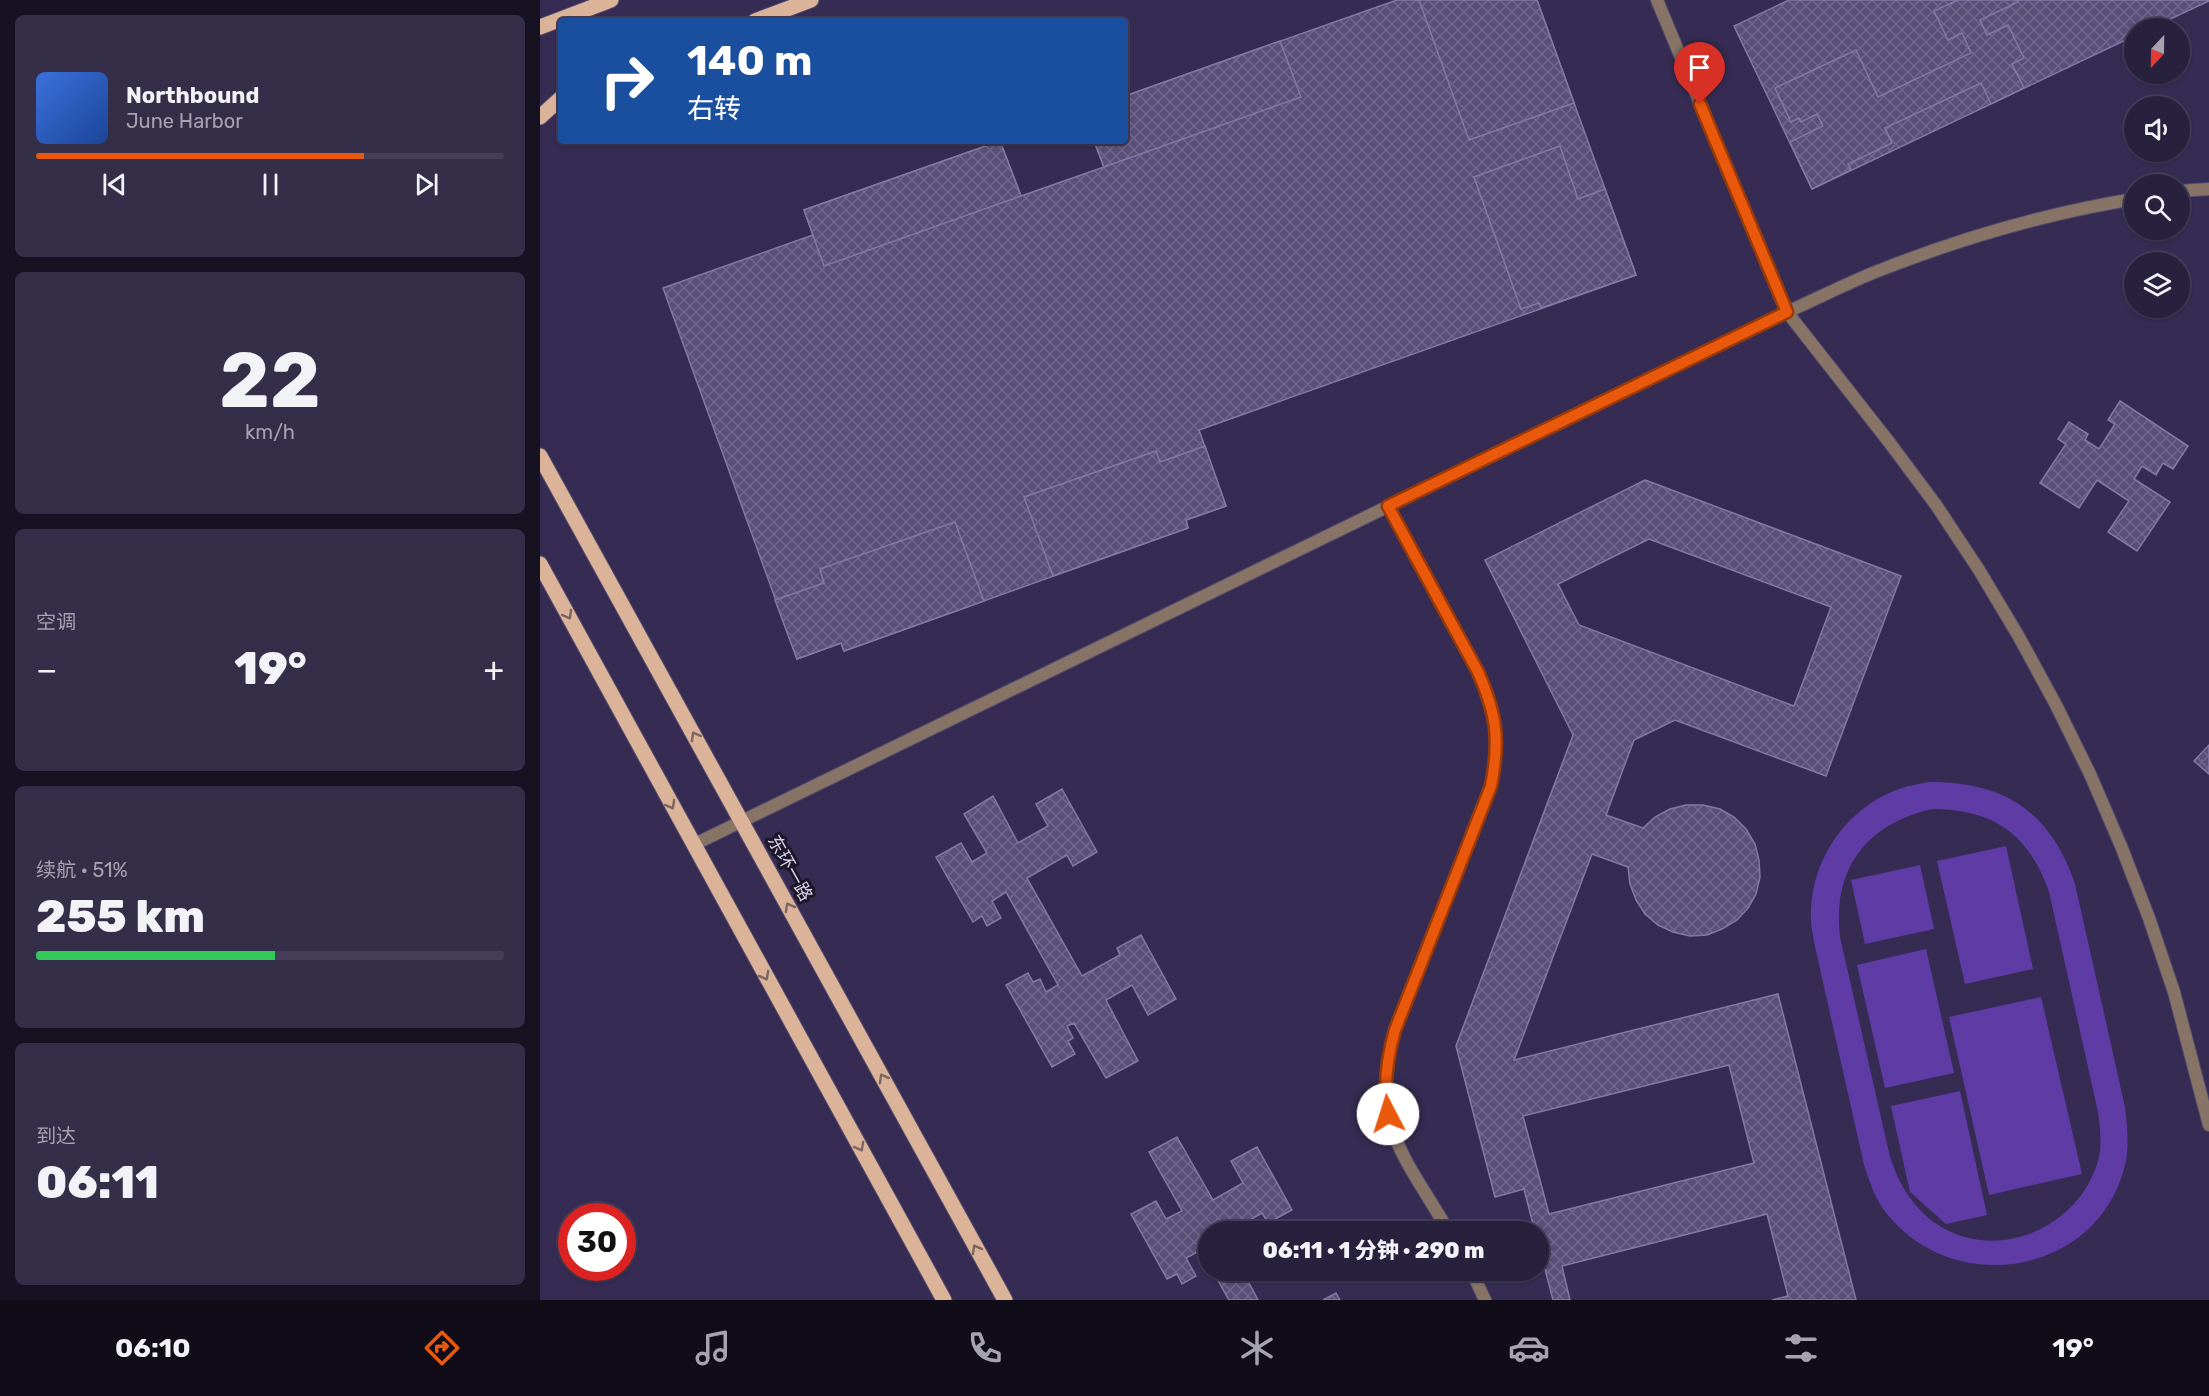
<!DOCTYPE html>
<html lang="zh">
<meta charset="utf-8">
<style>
body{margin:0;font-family:Rubik,"Noto Sans SC",sans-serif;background:#342e49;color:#f1f3f6;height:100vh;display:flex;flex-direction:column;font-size:22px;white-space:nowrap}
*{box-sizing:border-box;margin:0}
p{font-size:20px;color:#a5a3b0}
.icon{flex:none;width:33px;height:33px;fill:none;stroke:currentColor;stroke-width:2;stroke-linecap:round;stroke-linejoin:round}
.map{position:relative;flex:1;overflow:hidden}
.drawer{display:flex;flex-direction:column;gap:15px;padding:15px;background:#161222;width:540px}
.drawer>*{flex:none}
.hud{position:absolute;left:18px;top:18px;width:570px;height:126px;border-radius:6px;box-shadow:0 2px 4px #0004,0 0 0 2px #443e58;background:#1a4fa0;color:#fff;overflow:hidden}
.needle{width:39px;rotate:202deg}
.buttons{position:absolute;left:1584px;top:18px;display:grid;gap:12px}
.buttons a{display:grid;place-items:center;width:66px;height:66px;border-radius:50%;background:#28213e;box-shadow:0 2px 4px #0004,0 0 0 2px #443e58;font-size:30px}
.speed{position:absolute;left:18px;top:1203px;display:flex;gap:12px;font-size:30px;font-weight:700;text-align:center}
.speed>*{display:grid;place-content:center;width:78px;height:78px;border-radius:50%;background:#28213e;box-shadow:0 2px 4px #0004,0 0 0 2px #443e58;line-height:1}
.speed .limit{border:9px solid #d22;background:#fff;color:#111}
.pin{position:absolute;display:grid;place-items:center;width:51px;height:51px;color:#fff;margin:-62px -26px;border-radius:50% 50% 50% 0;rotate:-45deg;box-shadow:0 0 6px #0007}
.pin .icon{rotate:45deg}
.me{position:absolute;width:66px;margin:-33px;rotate:355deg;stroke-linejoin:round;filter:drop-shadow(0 0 4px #0008)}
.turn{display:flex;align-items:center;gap:21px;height:126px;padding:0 30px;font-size:27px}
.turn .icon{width:78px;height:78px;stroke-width:2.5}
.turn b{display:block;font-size:42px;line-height:51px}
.big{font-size:45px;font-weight:800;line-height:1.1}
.drawer .tile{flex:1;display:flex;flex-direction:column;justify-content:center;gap:9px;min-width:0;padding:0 21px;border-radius:9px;background:#342e49}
.drawer .dial{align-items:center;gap:0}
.dial b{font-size:78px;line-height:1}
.song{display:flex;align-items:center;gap:18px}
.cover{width:72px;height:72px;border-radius:9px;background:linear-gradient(135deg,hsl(220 70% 55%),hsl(220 70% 35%))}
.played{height:6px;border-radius:3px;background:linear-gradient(90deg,#ea580c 70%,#443e58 70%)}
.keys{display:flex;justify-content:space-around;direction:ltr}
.heat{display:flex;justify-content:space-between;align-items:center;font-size:33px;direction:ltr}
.charge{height:9px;border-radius:4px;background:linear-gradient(90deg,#34c759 51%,#443e58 0)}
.trip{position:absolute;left:658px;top:1221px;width:351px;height:60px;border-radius:30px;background:#28213e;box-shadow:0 2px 4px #0004,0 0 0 2px #443e58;font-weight:800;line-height:60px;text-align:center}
.tabs{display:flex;height:96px;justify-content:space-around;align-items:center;background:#100d19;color:#a5a3b0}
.tabs .icon{width:42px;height:42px}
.tabs .active{color:#ea580c}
.tabs b{font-size:27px;color:#f1f3f6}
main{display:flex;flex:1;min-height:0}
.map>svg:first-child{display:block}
.pitch{fill:#5f3ba6;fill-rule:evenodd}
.building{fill:url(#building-cross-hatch);stroke:#8379a6;stroke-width:1.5;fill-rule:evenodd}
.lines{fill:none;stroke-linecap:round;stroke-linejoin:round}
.minor-casing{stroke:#534a6e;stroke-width:14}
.primary-casing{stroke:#534a6e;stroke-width:17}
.minor{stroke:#877467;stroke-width:12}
.primary{stroke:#dbb399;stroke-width:15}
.oneway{stroke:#7c6662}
.route-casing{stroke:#983908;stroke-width:15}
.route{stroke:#ea580c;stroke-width:10}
.labels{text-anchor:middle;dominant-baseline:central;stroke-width:6;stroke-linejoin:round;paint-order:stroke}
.street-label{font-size:18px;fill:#d6d1ea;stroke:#1c182a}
</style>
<main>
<section class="drawer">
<div class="tile">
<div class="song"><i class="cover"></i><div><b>Northbound</b><p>June Harbor</p></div></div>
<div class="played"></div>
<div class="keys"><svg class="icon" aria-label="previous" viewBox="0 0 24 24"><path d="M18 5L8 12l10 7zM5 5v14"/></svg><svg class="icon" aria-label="pause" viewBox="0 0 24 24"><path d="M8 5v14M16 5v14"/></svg><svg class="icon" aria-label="next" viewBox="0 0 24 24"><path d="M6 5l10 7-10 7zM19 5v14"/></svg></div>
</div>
<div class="tile dial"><b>22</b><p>km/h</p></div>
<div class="tile"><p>空调</p>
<div class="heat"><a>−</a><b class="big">19°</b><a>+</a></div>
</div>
<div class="tile"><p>续航 · 51%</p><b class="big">255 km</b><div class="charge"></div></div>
<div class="tile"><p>到达</p><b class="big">06:11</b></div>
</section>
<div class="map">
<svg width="1669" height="1300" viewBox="0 0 1669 1300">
<defs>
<pattern id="building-cross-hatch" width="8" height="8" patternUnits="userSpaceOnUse" patternTransform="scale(1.5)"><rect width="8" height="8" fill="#594f79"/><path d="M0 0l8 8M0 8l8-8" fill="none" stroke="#70678c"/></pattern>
</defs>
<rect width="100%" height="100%" fill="#362c53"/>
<g class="pitch">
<path d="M1389,782C1465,782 1510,811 1535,884L1585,1107C1587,1125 1589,1143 1586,1161C1562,1274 1416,1300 1347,1214C1335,1200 1330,1182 1324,1165L1274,942C1273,933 1270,924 1271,915C1271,858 1308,806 1362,788C1370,785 1380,784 1389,782ZM1392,809C1453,809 1489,834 1509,892L1558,1112C1560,1127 1562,1142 1559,1157C1540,1234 1441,1270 1382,1212C1366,1196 1357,1178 1350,1157L1300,937C1292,869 1326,824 1392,809Z"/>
<polygon points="1466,846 1493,969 1425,984 1397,861"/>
<polygon points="1380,865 1394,929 1325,944 1311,880"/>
<polygon points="1386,949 1414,1073 1345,1088 1317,965"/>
<polygon points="1501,997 1542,1174 1449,1195 1409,1017"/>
<polygon points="1420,1091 1447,1215 1406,1224 1370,1192 1351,1106"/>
</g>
<g class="building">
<polygon points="857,0 997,0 1096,275 659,430 686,506 646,520 648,528 304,651 301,643 257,659 123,288 273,235 264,210 460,141 481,196 564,167 554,141 585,141 585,96"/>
<polygon points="879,0 997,0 1034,103 929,140"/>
<polygon points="1249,0 1669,0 1669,1 1611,28 1594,28 1594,36 1272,189 1194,26"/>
<polygon points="1418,0 1477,0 1478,2 1440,20 1447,35 1468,25 1484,58 1472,64 1484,88 1451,104 1441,83 1345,128 1352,143 1308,164 1311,170 1272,189 1250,142 1283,126 1277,114 1261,122 1259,118 1251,122 1235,88 1316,50 1338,97 1431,53 1422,33 1408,40 1394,11"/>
<polygon points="740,41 761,97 564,167 554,141 585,141 585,96"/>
<polygon points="460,141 481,196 284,266 264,210"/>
<polygon points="1020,146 1038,199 1065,189 1096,275 1001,308 999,303 981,309 934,177"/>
<polygon points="1580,401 1648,446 1633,469 1623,463 1616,475 1602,466 1594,479 1630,502 1597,551 1568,532 1589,501 1557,480 1539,508 1500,483 1526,444 1518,439 1529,422 1548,434 1545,440 1559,449 1575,424 1568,420"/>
<polygon points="665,446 686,506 646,520 648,528 513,576 484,497 616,451 620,462"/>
<path d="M1105,480L1361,576L1286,776L1135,720L1094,740L1066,815L1103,828L1115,817L1130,809L1146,805H1163L1180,809L1194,817L1206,829L1215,844L1219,860L1220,877L1216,894L1208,908L1197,920L1182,929L1167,935L1150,936L1133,932L1118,925L1105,914L1096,900L1090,884L1088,867L1052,854L974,1060L1238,994L1316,1300H1232L1248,1296L1227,1214L1022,1266L1030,1300H1013L999,1246V1232H995L984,1189L955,1197L916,1046L1033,735L945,560ZM1109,539L1291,607L1254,706L1039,625L1018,584ZM1189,1065L1214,1163L1009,1214L983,1116Z"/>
<polygon points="415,522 444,601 304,651 301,643 257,659 235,600 284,583 280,569"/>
<polygon points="1669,745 1669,774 1654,761"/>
<polygon points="522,789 557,852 533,866 527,855 487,878 542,976 580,955 577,948 601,935 636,999 608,1015 592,985 566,1000 598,1061 566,1078 534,1023 527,1026 533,1038 528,1041 535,1054 512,1067 466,985 488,973 493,982 500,979 506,992 518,985 466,892 452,901 461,918 447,926 442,916 433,922 396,857 421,843 432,862 447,853 424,814 453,796 478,843 508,826 496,804"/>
<polygon points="637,1137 673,1200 703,1183 691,1161 717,1147 752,1210 728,1223 722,1213 689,1232 669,1232 669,1264 661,1250 646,1258 656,1276 642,1284 637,1274 627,1279 591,1214 616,1201 626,1219 642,1211 609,1152"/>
<polygon points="672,1270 702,1270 718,1300 689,1300"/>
<polygon points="796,1293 800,1300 783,1300"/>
</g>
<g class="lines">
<g class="minor-casing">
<g id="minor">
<polyline points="1117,0 1247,312 1349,442 1396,505 1439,570 1479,637 1516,705 1550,774 1581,846 1609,918 1634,992 1669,1125"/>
<polyline points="1640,191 1669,189"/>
<path d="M848,506L938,672C957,715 960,740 951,786L855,1030C828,1124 865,1156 909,1232"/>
<path d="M153,845L1247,312C1279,298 1311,281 1343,269C1425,237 1508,213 1594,199"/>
<polyline points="931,1270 945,1300"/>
</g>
</g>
<g class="primary-casing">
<g id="primary">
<polyline points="215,21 271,0"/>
<polyline points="0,27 71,0"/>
<polyline points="0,117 21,98"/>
<polyline points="0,456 465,1300"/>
<polyline points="0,564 404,1300"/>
</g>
</g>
<use href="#minor" class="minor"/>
<use href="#primary" class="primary"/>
</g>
<defs><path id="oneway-chevron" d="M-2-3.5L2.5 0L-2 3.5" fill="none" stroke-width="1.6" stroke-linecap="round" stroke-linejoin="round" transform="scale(1.5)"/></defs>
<g class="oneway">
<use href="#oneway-chevron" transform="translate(28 615) rotate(61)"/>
<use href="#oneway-chevron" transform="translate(155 736) rotate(-119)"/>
<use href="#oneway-chevron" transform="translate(131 805) rotate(61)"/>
<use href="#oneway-chevron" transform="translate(249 907) rotate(-119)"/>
<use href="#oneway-chevron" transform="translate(225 976) rotate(61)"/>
<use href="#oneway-chevron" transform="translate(343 1078) rotate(-119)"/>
<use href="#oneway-chevron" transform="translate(320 1147) rotate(61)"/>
<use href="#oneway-chevron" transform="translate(436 1249) rotate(-119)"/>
</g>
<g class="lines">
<g class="route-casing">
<path id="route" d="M848,1114C843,1085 847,1058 855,1030L951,786C960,740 957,715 938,672L848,506L1247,312L1160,104"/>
</g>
<use href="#route" class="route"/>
</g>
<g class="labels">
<g class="street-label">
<text transform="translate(250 868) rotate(61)">东环一路</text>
</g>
</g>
</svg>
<div class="buttons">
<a><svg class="needle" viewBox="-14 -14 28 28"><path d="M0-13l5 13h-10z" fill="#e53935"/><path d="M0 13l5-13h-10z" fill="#a5a3b0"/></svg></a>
<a><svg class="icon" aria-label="sound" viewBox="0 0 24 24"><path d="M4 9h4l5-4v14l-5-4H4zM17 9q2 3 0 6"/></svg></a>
<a><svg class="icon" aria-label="search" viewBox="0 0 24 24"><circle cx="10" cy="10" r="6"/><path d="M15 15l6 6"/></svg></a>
<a><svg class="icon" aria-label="layers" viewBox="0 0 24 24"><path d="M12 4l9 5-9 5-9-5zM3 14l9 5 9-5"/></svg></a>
</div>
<div class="speed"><div class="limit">30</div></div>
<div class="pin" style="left:1160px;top:104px;background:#d93025"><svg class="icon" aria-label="arrive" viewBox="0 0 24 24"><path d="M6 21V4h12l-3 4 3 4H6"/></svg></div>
<svg class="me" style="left:848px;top:1114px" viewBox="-20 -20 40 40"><circle r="19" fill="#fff"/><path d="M0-13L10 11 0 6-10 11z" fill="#ea580c"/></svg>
<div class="trip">06:11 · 1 分钟 · 290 m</div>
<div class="hud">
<div class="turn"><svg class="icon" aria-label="right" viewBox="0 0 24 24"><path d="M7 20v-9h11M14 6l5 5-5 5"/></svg><div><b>140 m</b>右转</div></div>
</div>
</div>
</main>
<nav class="tabs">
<b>06:10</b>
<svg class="icon active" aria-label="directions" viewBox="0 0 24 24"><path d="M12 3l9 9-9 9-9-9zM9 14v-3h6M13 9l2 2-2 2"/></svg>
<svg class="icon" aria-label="music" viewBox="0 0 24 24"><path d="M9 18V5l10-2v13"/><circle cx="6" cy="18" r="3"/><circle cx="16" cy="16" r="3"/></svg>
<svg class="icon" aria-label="phone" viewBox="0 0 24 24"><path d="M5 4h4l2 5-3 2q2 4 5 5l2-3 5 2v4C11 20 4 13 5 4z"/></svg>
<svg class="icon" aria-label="climate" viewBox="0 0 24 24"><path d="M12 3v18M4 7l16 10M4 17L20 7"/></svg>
<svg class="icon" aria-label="car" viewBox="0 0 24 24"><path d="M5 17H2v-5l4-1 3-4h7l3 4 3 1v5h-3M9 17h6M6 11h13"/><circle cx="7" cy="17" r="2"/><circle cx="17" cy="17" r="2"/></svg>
<svg class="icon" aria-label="filters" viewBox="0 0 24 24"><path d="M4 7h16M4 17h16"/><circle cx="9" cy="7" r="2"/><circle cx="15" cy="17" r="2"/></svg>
<b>19°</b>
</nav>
